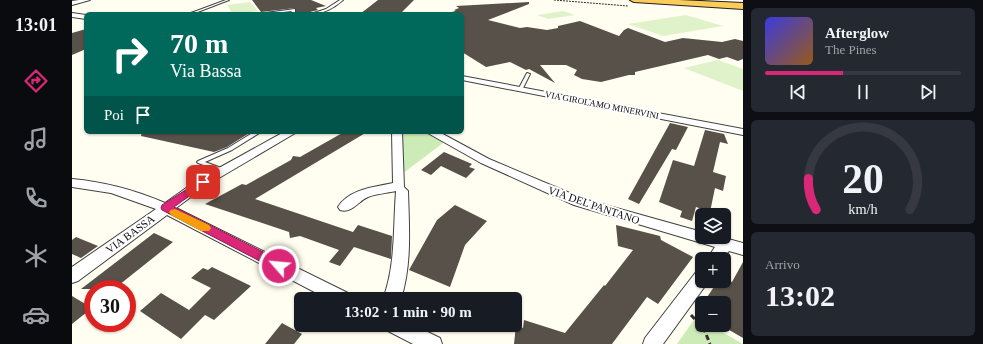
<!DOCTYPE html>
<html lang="it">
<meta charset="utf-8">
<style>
body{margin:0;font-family:"Times New Roman",serif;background:#242831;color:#f1f3f6;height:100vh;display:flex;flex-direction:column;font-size:15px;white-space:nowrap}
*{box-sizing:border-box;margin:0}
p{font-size:13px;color:#9ea1a6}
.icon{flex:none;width:22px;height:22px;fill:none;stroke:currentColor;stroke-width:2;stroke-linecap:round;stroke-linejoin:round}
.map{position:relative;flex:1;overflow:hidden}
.panel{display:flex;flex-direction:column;gap:8px;padding:8px;background:#0d0f14;width:240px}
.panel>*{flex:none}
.guide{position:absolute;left:12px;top:12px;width:380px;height:122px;border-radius:6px;box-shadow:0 1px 3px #0004;background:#00695c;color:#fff;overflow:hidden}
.tools{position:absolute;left:623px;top:208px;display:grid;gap:8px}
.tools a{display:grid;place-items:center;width:36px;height:36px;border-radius:6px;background:#171b24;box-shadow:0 1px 3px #0004;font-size:20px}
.speed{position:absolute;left:12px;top:280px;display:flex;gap:8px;font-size:20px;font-weight:700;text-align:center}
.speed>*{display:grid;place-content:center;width:52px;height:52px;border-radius:50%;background:#171b24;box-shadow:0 1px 3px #0004;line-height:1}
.speed .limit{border:6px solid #d22;background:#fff;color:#111}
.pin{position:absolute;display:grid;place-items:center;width:34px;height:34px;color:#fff;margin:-17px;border-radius:8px;box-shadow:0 2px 6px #0006}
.me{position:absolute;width:44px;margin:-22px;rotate:297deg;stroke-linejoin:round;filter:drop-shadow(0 0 3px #0008)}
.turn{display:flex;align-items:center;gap:14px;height:84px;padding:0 20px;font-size:18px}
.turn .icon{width:52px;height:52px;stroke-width:2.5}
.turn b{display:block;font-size:28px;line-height:34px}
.then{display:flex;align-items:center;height:38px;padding:0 20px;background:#0003;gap:8px;font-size:15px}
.big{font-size:30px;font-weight:700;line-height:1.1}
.panel .widget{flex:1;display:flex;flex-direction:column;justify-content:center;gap:6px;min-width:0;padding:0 14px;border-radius:6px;background:#242831}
.panel .dial{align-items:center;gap:0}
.dial svg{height:104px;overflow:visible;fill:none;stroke:#363941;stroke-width:7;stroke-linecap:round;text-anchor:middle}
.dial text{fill:#f1f3f6;stroke:none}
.song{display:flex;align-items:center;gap:12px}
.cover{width:48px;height:48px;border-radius:6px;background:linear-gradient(135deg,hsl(240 70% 55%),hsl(30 70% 35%))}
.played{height:4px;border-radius:2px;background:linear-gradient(90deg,#db2777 40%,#363941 40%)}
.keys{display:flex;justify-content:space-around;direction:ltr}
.trip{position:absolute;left:222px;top:292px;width:228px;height:40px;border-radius:6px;background:#171b24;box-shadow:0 1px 3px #0004;font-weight:700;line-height:40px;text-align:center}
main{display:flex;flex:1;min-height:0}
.menu{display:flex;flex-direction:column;width:72px;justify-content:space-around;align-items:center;background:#090b0e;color:#9ea1a6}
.menu .icon{width:28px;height:28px}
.menu .active{color:#db2777}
.menu b{font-size:18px;color:#f1f3f6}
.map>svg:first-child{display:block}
.green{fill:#cdebb7}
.pitch{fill:#e0f2ca}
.building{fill:#58514a}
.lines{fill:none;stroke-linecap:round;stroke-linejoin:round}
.service-casing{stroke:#414141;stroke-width:2}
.minor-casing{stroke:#414141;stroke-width:2}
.trunk-casing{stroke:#1f1f1f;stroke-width:2}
.path-far1{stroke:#303030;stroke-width:1;stroke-dasharray:2 1;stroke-linecap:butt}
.path{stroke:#303030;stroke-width:3;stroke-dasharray:5.5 3;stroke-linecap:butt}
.service{fill:#fff;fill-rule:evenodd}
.minor{fill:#fff;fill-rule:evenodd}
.trunk{fill:#fccc5a;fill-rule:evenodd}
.route{fill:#db2777;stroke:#8e194d}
.slow{fill:#f59e0b}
.labels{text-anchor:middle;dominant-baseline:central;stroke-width:4;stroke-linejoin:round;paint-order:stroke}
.far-street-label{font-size:9px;fill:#0e0e0e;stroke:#fff}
.street-label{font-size:11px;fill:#0e0e0e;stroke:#fff}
</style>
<main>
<nav class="menu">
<b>13:01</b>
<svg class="icon active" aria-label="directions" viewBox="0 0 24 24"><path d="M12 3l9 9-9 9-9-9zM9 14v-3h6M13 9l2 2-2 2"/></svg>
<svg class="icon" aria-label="music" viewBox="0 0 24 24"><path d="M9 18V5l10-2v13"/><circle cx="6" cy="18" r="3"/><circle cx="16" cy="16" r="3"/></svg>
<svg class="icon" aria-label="phone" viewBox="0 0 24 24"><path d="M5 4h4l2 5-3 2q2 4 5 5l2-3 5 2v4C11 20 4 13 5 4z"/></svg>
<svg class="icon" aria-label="climate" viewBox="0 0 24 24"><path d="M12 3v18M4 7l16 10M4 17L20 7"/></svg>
<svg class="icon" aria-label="car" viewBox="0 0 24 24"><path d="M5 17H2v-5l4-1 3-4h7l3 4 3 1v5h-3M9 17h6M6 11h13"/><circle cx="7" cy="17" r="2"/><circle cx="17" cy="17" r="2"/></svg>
</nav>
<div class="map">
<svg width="671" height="344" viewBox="0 0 671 344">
<rect width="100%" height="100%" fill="#fffef0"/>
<g class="green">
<polygon points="327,132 355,132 371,140 371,143 330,174"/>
<polygon points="624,317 630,321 630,325 638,325 671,344 605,344"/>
</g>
<g class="pitch">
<polygon points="178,2 186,11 161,14 155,5"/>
<polygon points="491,11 503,15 476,19 465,15"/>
<polygon points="614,15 651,26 591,36 556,24"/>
<polygon points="646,60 671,69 671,91 612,68"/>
</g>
<g class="building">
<polygon points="180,0 239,0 254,6 244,8 246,10 230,14 223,14 224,12 223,8 189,12"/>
<polygon points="306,0 342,0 328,14 288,14"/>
<polygon points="457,2 457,4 416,20 448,28 455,27 475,30 486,28 486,26 508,21 547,36 552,30 556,28 593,42 611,38 650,42 663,39 671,41 671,59 666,61 655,57 647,59 636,55 563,72 563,75 557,75 529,82 510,79 502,75 505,70 494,65 468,65 483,83 457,69 454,70 438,62 414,67 390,52 390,14 380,11 384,11 382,10 387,8 384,6"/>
<polygon points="14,29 14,49 0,55 0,33"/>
<polygon points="598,123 616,127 604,150 600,149 567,204 556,199"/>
<polygon points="633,130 652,134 656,144 648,142 641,172 654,176 651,191 643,188 638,212 624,207 620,221 608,217 610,211 587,202 601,160 622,166"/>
<polygon points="70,132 179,132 155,147 142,152 69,136"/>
<polygon points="272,132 295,132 183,199 281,232 286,225 320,236 319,259 282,247 268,266 257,262 267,250 228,236 218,238 217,232 133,204 170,184 174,185 219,160 221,156 228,157"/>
<polygon points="372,152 400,164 397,167 403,169 394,178 369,166 359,175 349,170"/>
<polygon points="383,205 415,221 393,245 378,287 337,270 365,220"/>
<polygon points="544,225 588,236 589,240 621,257 586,304 575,297 540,344 442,344 444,325 451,328 452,320 493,333 532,285 533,286 561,250 546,246"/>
<polygon points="82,233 101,242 42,289 9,289"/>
<polygon points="4,237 26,246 9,258 0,254 0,240"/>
<polygon points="671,262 671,338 652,327 652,303 631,303 646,281 652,281 652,278 660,282"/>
<polygon points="140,267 179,286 142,320 133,315 109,339 68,311 89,293 117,310 139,288 119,278 131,268 136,270"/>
<polygon points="0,296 20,308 0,324"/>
<polygon points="210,323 230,334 222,344 193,344"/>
</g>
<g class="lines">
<g class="service-casing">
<g id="service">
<polygon points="154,0 157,0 123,13 124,14 119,13"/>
<path d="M268,0H271C262,8 251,14 239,14L254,9Z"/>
<polygon points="223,9 223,12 220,14 212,14 219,12 220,11 194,14 186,14"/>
<polygon points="455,73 458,74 450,90 446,91 446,90"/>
<polygon points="182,132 189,132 160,150 133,162 152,169 153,170 152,171 148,171 126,163 125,162 126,161 156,148"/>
</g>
</g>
<g class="minor-casing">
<g id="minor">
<polygon points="7,0 18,0 0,5 0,1"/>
<polygon points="0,13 14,15 14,19 0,17"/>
<polygon points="390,76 671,129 671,135 390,80"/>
<path d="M212,132H225L135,185L104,208L278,294L281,299H256L95,215L6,281L0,283V267L84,209L39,193L0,187V179C33,182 63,190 93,203L127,179Z"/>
<path d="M320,132H330L332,187L336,191C337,227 340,264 329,299H311C324,264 321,228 324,191C315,193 304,194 296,197C286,201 280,214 268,210L266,207C277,189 303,187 321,183Z"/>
<polygon points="354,132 367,132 417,159 512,199 630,232 630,237 649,237 671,243 671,255 657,251 651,259 635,259 643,247 502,205 409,163"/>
<polygon points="630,270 630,281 636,282 591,344 571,344 573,338 624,272"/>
<polygon points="313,325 341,325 368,338 370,344 341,344 316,331"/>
</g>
</g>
<g class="trunk-casing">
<polygon id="trunk" points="558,0 607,0 671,3 671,9 562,2"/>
</g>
<polyline class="path-far1" points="482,0 556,6"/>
<polyline class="path" points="619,315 632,329 638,344"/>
<use href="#service" class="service"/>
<use href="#minor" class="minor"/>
<use href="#trunk" class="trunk"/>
</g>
<polygon class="route" points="131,179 135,182 134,184 102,207 211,262 213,266 211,269 207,270 203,269 90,210 89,208 90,205"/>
<polygon class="slow" points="103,209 137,225 139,228 137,231 129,231 99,215 97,212 99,210"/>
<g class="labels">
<g class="far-street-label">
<text transform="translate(530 105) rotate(11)">VIA GIROLAMO MINERVINI</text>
</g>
<g class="street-label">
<text transform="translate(522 205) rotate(19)">VIA DEL PANTANO</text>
<text transform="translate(58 234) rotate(-36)">VIA BASSA</text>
</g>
</g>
</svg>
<div class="tools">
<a><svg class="icon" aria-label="layers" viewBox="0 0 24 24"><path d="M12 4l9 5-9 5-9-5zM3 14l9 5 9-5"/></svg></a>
<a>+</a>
<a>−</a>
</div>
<div class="speed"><div class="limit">30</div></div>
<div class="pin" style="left:131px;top:182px;background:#d93025"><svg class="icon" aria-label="arrive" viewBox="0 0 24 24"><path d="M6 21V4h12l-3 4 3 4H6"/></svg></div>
<svg class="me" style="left:207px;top:266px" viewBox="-20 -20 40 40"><circle r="17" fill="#db2777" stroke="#fff" stroke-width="3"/><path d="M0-11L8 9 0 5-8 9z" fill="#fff"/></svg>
<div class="trip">13:02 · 1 min · 90 m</div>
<div class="guide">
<div class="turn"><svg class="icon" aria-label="right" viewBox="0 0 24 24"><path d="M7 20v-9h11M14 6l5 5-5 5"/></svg><div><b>70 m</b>Via Bassa</div></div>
<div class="then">Poi<svg class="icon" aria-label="arrive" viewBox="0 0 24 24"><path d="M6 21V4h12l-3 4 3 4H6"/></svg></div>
</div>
</div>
<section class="panel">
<div class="widget">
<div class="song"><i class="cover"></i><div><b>Afterglow</b><p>The Pines</p></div></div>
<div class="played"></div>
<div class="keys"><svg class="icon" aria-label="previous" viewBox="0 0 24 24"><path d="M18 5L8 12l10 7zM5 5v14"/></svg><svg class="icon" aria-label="pause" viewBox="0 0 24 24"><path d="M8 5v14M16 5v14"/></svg><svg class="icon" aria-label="next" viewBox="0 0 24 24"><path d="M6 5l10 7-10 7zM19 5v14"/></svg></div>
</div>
<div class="widget dial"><svg viewBox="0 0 100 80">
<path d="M14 69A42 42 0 1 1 86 69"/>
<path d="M14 69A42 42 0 0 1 8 45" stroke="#db2777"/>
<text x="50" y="56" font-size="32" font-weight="700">20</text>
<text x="50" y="72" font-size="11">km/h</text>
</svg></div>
<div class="widget"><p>Arrivo</p><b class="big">13:02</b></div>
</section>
</main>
